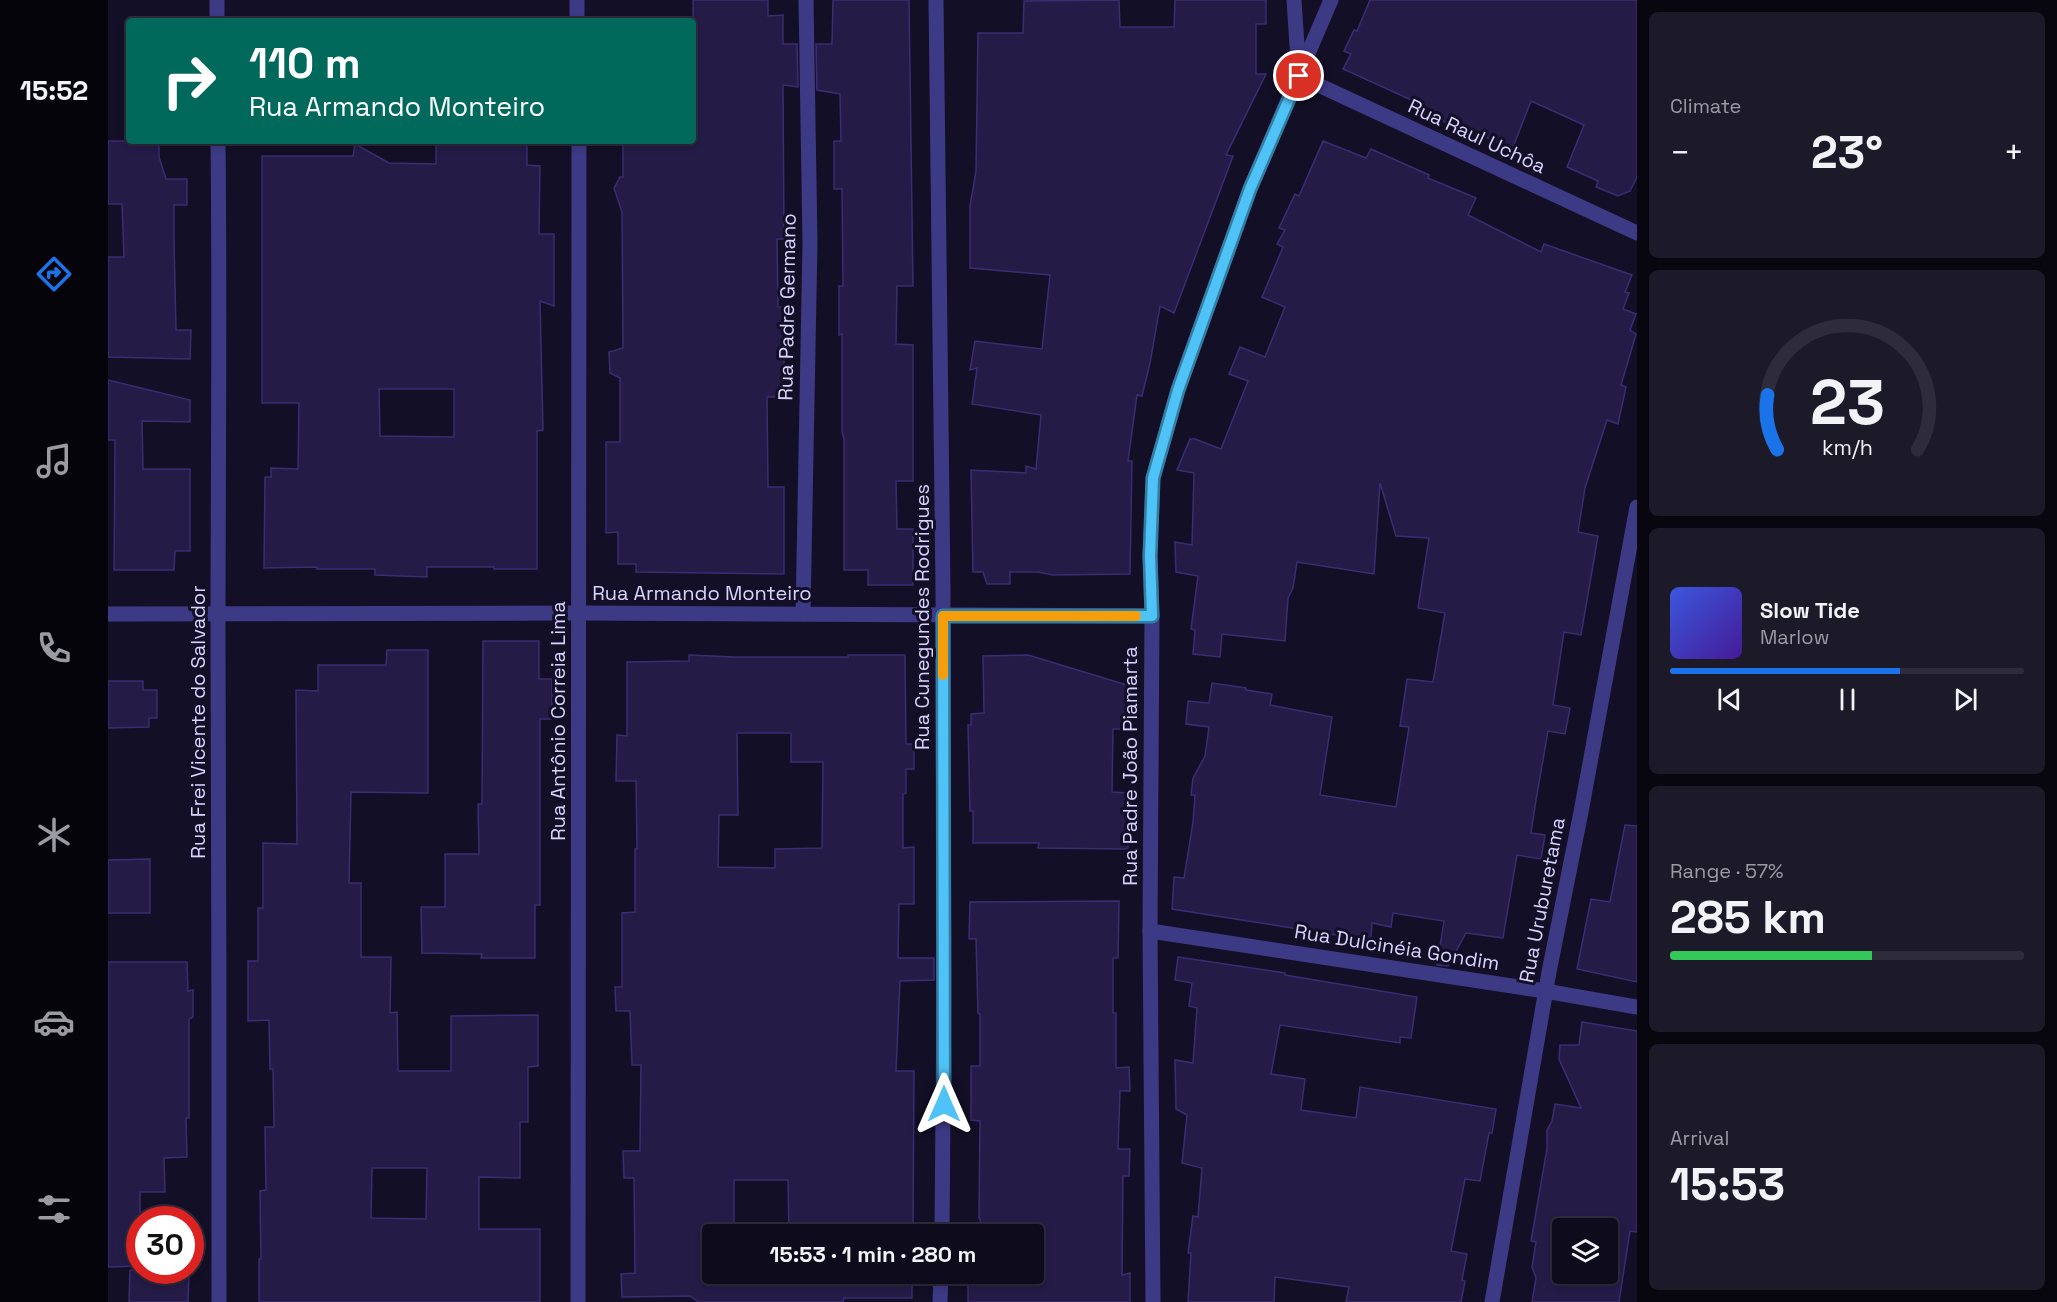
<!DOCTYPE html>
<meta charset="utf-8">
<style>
body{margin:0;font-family:"Space Grotesk",sans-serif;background:#1c1929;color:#f1f3f6;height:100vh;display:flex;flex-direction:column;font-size:22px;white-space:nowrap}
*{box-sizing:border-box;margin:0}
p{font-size:20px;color:#9b9ba3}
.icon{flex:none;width:33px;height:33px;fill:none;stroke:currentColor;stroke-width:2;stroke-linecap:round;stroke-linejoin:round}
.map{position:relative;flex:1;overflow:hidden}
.drawer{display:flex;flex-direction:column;gap:12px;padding:12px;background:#08060f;width:420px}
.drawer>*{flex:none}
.guide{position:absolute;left:18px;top:18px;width:570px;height:126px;border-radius:6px;box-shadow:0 3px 9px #0003,0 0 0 2px #2e2b3b;background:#00695c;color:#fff;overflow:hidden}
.controls{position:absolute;left:1444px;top:1218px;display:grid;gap:12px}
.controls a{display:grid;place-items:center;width:66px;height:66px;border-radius:6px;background:#0e0b1c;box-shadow:0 3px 9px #0003,0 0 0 2px #2e2b3b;font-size:30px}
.speed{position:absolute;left:18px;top:1206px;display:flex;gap:12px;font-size:30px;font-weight:700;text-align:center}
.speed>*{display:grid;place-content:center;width:78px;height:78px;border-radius:50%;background:#0e0b1c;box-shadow:0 3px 9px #0003,0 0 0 2px #2e2b3b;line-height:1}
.speed .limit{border:9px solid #d22;background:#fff;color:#111}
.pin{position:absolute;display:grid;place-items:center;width:51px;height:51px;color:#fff;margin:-26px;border:3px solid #fff;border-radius:50%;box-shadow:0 2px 6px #0007}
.me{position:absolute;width:66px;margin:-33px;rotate:0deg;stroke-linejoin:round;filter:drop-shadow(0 0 4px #0008)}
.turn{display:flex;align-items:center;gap:21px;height:126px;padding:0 24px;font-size:27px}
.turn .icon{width:78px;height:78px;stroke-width:2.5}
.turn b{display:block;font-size:42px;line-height:51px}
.big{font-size:45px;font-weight:800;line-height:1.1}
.drawer .card{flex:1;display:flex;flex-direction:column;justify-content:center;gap:9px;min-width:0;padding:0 21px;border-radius:9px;background:#1c1929}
.drawer .dial{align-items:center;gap:0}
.dial svg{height:156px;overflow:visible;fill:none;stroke:#2e2b3b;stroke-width:7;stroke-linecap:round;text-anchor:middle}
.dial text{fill:#f1f3f6;stroke:none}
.song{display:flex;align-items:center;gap:18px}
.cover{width:72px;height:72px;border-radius:9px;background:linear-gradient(135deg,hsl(230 70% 55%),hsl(260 70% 35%))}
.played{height:6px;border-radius:3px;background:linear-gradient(90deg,#1a73e8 65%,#2e2b3b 65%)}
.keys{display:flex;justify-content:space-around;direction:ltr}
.heat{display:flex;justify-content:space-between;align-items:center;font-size:33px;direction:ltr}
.charge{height:9px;border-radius:4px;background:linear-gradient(90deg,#34c759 57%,#2e2b3b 0)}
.trip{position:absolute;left:594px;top:1224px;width:342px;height:60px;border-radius:6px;background:#0e0b1c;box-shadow:0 3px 9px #0003,0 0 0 2px #2e2b3b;font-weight:800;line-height:60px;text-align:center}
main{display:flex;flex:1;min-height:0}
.dock{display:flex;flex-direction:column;width:108px;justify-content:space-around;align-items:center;background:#06040b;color:#9b9ba3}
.dock .icon{width:42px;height:42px}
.dock .selected{color:#1a73e8}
.dock b{font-size:27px;color:#f1f3f6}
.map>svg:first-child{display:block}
.building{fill:#241b47;stroke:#3b2d73;stroke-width:1.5;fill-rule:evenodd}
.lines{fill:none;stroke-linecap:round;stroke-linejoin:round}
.minor{stroke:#3d3a85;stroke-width:15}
.route-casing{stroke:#337fa1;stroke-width:15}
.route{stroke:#4fc3f7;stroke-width:10}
.slow{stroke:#f59e0b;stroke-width:10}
.labels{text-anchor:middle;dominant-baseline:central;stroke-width:6;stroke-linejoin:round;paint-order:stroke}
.street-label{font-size:20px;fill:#d9d4ff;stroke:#130f26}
</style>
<main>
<nav class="dock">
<b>15:52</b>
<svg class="icon selected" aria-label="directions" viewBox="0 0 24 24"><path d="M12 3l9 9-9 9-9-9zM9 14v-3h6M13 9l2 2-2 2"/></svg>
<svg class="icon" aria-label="music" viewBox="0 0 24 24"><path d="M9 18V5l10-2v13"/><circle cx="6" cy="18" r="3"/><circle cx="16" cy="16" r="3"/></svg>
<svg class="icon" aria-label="phone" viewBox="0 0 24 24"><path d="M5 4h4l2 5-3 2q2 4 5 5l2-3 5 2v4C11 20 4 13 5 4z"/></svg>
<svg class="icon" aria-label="climate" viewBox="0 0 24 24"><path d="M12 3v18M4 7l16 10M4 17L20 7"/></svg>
<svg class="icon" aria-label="car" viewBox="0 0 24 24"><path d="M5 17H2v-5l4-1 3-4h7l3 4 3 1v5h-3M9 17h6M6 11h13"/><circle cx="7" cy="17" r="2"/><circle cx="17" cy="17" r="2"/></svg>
<svg class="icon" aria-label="filters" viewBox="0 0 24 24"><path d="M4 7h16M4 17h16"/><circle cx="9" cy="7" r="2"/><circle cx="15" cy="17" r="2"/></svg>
</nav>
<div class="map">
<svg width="1529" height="1302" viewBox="0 0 1529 1302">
<rect width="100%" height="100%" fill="#130f26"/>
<g class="building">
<polygon points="585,0 660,0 660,16 675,15 675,44 689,44 690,87 675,85 676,239 669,239 670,307 676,307 676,397 659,397 660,487 676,487 676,574 528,572 528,564 510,564 510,532 498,533 498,442 512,442 512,378 502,373 501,352 515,348 514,212 506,188 512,177 515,177 515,141 585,141"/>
<polygon points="725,0 801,0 805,286 789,286 788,344 805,345 805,481 788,481 789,529 805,529 805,585 760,585 760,570 736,570 736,439 734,432 734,334 731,335 731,286 735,286 734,189 726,189 726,141 733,141 732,94 709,90 708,44 724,44"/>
<polygon points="1011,0 1012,27 1066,27 1067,0 1158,0 1158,24 1148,24 1148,74 1158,74 1118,155 1125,156 1066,313 1052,306 1042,363 1034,396 1029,395 1020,461 1024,461 1022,574 945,575 930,572 902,572 902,584 879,584 875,572 865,572 863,470 918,473 918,466 928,469 933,415 864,404 869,368 862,370 867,341 934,349 942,275 862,268 862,206 868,171 870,33 915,33 916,1"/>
<polygon points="1262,0 1529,0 1529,177 1522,191 1510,196 1488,187 1490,181 1459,167 1476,125 1423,101 1404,150 1349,123 1348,127 1319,114 1308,108 1310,103 1235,69 1243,54 1236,51 1246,30 1249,31"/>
<polygon points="0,141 51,141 51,157 58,179 79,179 79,205 66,205 66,241 68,330 83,330 82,359 0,357 0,257 16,257 14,204 0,204"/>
<path d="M328,141H419V165L432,166L431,234H446V306L432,301L435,430L429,431V569H386V567H319V577L267,575V569H209V567L156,568L157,477H163V468L190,469L191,403H154V156H245L247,144L281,163L328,164ZM271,389H346V437L272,436Z"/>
<polygon points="1215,141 1258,158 1263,149 1321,175 1320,178 1368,198 1360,215 1433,252 1436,244 1524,275 1517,292 1521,293 1515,309 1528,314 1522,330 1528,334 1513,385 1518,387 1510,424 1499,420 1477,488 1470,532 1490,536 1473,635 1456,632 1445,705 1462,708 1457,734 1440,731 1428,800 1423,833 1437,835 1433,859 1409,855 1395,938 1358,933 1340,966 1329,965 1336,921 1285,913 1283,927 1264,923 1263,938 1247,938 1064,909 1066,877 1076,878 1085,822 1087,795 1083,795 1085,778 1097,756 1101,727 1078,724 1080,701 1101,703 1104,683 1138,688 1138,690 1164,694 1162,705 1224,717 1212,795 1288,807 1301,727 1292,726 1299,679 1325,682 1337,613 1310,608 1321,538 1288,536 1272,483 1266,574 1189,562 1185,588 1180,598 1177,641 1114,634 1112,657 1085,654 1087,630 1083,629 1090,576 1068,572 1067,542 1084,545 1086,473 1069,470 1082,439 1087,439 1113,449 1140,381 1121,374 1132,347 1157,357 1177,307 1154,297 1175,247 1169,244 1177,230 1171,228 1187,194 1191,196"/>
<polygon points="0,380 82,400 82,422 34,421 35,469 82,469 82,551 67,551 66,570 6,570 7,440 0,440"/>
<polygon points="375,641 431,641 431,679 444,679 444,719 432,719 432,905 427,905 427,958 373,958 374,954 314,953 313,907 337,907 337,854 371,854 370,804 374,804"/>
<path d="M279,650H320V793L243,792L241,883H253V957H283L282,1013L289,1012L290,1071H343V1016L430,1015V1066L420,1067V1122H412V1178L371,1177V1229H432V1302H151V1259H153L152,1191L158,1190L157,1127H166L165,1069H162L161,1020L140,1021V961H150V908H155V843L189,844L188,690L210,691V665H278ZM264,1168H319L318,1219L263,1218Z"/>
<path d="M581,655L626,657H740V655H797L798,744H806V769H798V793L795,794V848L806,847V904H791L790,958H826V980L792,981L788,1071H806L805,1234H681L680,1180H626V1234H604V1274H804V1298H736L735,1302H590L582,1296L514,1297L513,1274L527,1273L526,1178H516L515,1151H532L533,1065H524L522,1011H508L507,987H514V913L527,912V849H529L528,781H508L509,735L519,736V662L581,661ZM629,733H683V762H715L714,848L667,849V868L610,867L611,815H630Z"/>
<polygon points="920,655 1019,685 1018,729 1005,729 1004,792 1020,793 1020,849 930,848 931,843 865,843 865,811 862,811 860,725 863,725 863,714 876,713 875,656"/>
<polygon points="0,681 35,681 35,690 49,690 49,718 41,718 41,727 0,728"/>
<polygon points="1517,825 1529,826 1529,982 1469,969 1483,899 1502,902"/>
<polygon points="42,859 42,913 0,913 0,860"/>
<polygon points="1011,901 1010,958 1005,958 1005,1013 1008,1013 1008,1068 1021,1067 1022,1091 1012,1091 1010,1149 1022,1149 1021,1176 1015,1176 1014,1275 1022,1273 1022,1302 860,1302 860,1274 926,1274 926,1234 873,1234 872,1218 871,1218 872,1121 863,1120 863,1066 872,1066 872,1014 870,1013 868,939 861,939 862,902"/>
<polygon points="1070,957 1177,973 1177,975 1309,997 1303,1038 1292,1037 1292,1043 1172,1025 1163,1074 1197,1079 1193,1110 1248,1118 1252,1087 1388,1109 1384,1133 1381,1133 1372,1181 1357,1179 1343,1251 1359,1254 1354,1280 1357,1281 1353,1302 1238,1302 1241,1287 1167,1277 1166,1302 1080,1302 1083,1253 1080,1253 1085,1216 1090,1217 1094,1168 1074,1163 1079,1115 1068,1109 1067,1060 1085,1063 1089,1008 1081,1006 1084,983 1067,980"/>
<polygon points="0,962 79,962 80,991 85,990 85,1017 81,1019 81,1118 78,1118 79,1157 56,1158 57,1192 32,1192 32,1266 0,1267"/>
<path d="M1474,1022L1529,1031V1232L1522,1231L1511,1302H1424L1428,1278L1424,1267L1428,1242L1423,1241L1439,1149V1130L1444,1121L1447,1104L1473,1108L1451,1059L1452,1045H1471ZM1455,1228H1500V1274H1455Z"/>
<polygon points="22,1270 81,1270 80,1302 21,1302"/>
</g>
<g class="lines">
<g class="minor">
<polyline points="109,0 109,21"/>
<polyline points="469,0 469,21"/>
<polyline points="828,0 835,589 836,990 834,1234"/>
<polyline points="1186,0 1191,76 1529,233"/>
<path d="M110,141C112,306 110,472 110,637C110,859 112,1080 111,1302"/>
<polyline points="0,614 471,613 1044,616"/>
<polyline points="695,614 702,242 698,0"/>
<polyline points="1042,931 1437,991 1529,1007"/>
<polyline points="470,1302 471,141"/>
<polyline points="832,1302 833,1274"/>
<polyline points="1045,1302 1042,931 1044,616 1042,556 1045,478 1070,390 1142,189 1223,0"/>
<polyline points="1384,1302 1441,972 1473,812 1529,507"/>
</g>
</g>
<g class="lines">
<g class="route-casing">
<polyline id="route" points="836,1104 835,616 1044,616 1042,556 1045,478 1070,390 1142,189 1191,76"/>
</g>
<use href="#route" class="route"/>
<polyline class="slow" points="835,675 835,616 1028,616"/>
</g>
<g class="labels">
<g class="street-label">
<text transform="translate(1369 136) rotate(25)">Rua Raul Uchôa</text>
<text transform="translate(679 307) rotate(-89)">Rua Padre Germano</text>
<text x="594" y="593">Rua Armando Monteiro</text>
<text transform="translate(814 617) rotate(-90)">Rua Cunegundes Rodrigues</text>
<text transform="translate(450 721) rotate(-90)">Rua Antônio Correia Lima</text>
<text transform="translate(90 722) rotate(-90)">Rua Frei Vicente do Salvador</text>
<text transform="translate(1022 766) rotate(-90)">Rua Padre João Piamarta</text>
<text transform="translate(1434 900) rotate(-79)">Rua Uruburetama</text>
<text transform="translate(1289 947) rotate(9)">Rua Dulcinéia Gondim</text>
</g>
</g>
</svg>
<div class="controls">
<a><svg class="icon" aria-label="layers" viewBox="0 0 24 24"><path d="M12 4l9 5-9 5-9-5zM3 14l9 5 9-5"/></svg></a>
</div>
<div class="speed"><div class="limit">30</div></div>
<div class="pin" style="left:1191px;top:76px;background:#d93025"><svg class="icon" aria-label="arrive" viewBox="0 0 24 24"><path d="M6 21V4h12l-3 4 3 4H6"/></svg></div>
<svg class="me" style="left:836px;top:1104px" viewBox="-20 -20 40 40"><path d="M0-17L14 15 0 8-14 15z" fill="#4fc3f7" stroke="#fff" stroke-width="4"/></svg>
<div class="trip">15:53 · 1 min · 280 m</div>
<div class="guide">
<div class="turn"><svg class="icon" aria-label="right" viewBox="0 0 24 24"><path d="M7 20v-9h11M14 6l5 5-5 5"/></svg><div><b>110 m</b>Rua Armando Monteiro</div></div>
</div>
</div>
<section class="drawer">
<div class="card"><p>Climate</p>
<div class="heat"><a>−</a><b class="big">23°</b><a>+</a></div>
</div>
<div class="card dial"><svg viewBox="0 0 100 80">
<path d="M14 69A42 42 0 1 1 86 69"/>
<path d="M14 69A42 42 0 0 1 9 41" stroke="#1a73e8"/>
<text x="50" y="56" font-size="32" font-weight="700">23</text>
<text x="50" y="72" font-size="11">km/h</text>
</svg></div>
<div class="card">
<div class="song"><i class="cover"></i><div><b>Slow Tide</b><p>Marlow</p></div></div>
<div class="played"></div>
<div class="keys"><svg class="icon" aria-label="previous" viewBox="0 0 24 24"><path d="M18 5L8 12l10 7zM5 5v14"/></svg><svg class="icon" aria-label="pause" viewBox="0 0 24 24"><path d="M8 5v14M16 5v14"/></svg><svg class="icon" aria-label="next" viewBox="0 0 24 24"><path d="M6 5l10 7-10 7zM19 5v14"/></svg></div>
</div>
<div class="card"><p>Range · 57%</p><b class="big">285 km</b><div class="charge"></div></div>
<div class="card"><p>Arrival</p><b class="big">15:53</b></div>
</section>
</main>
